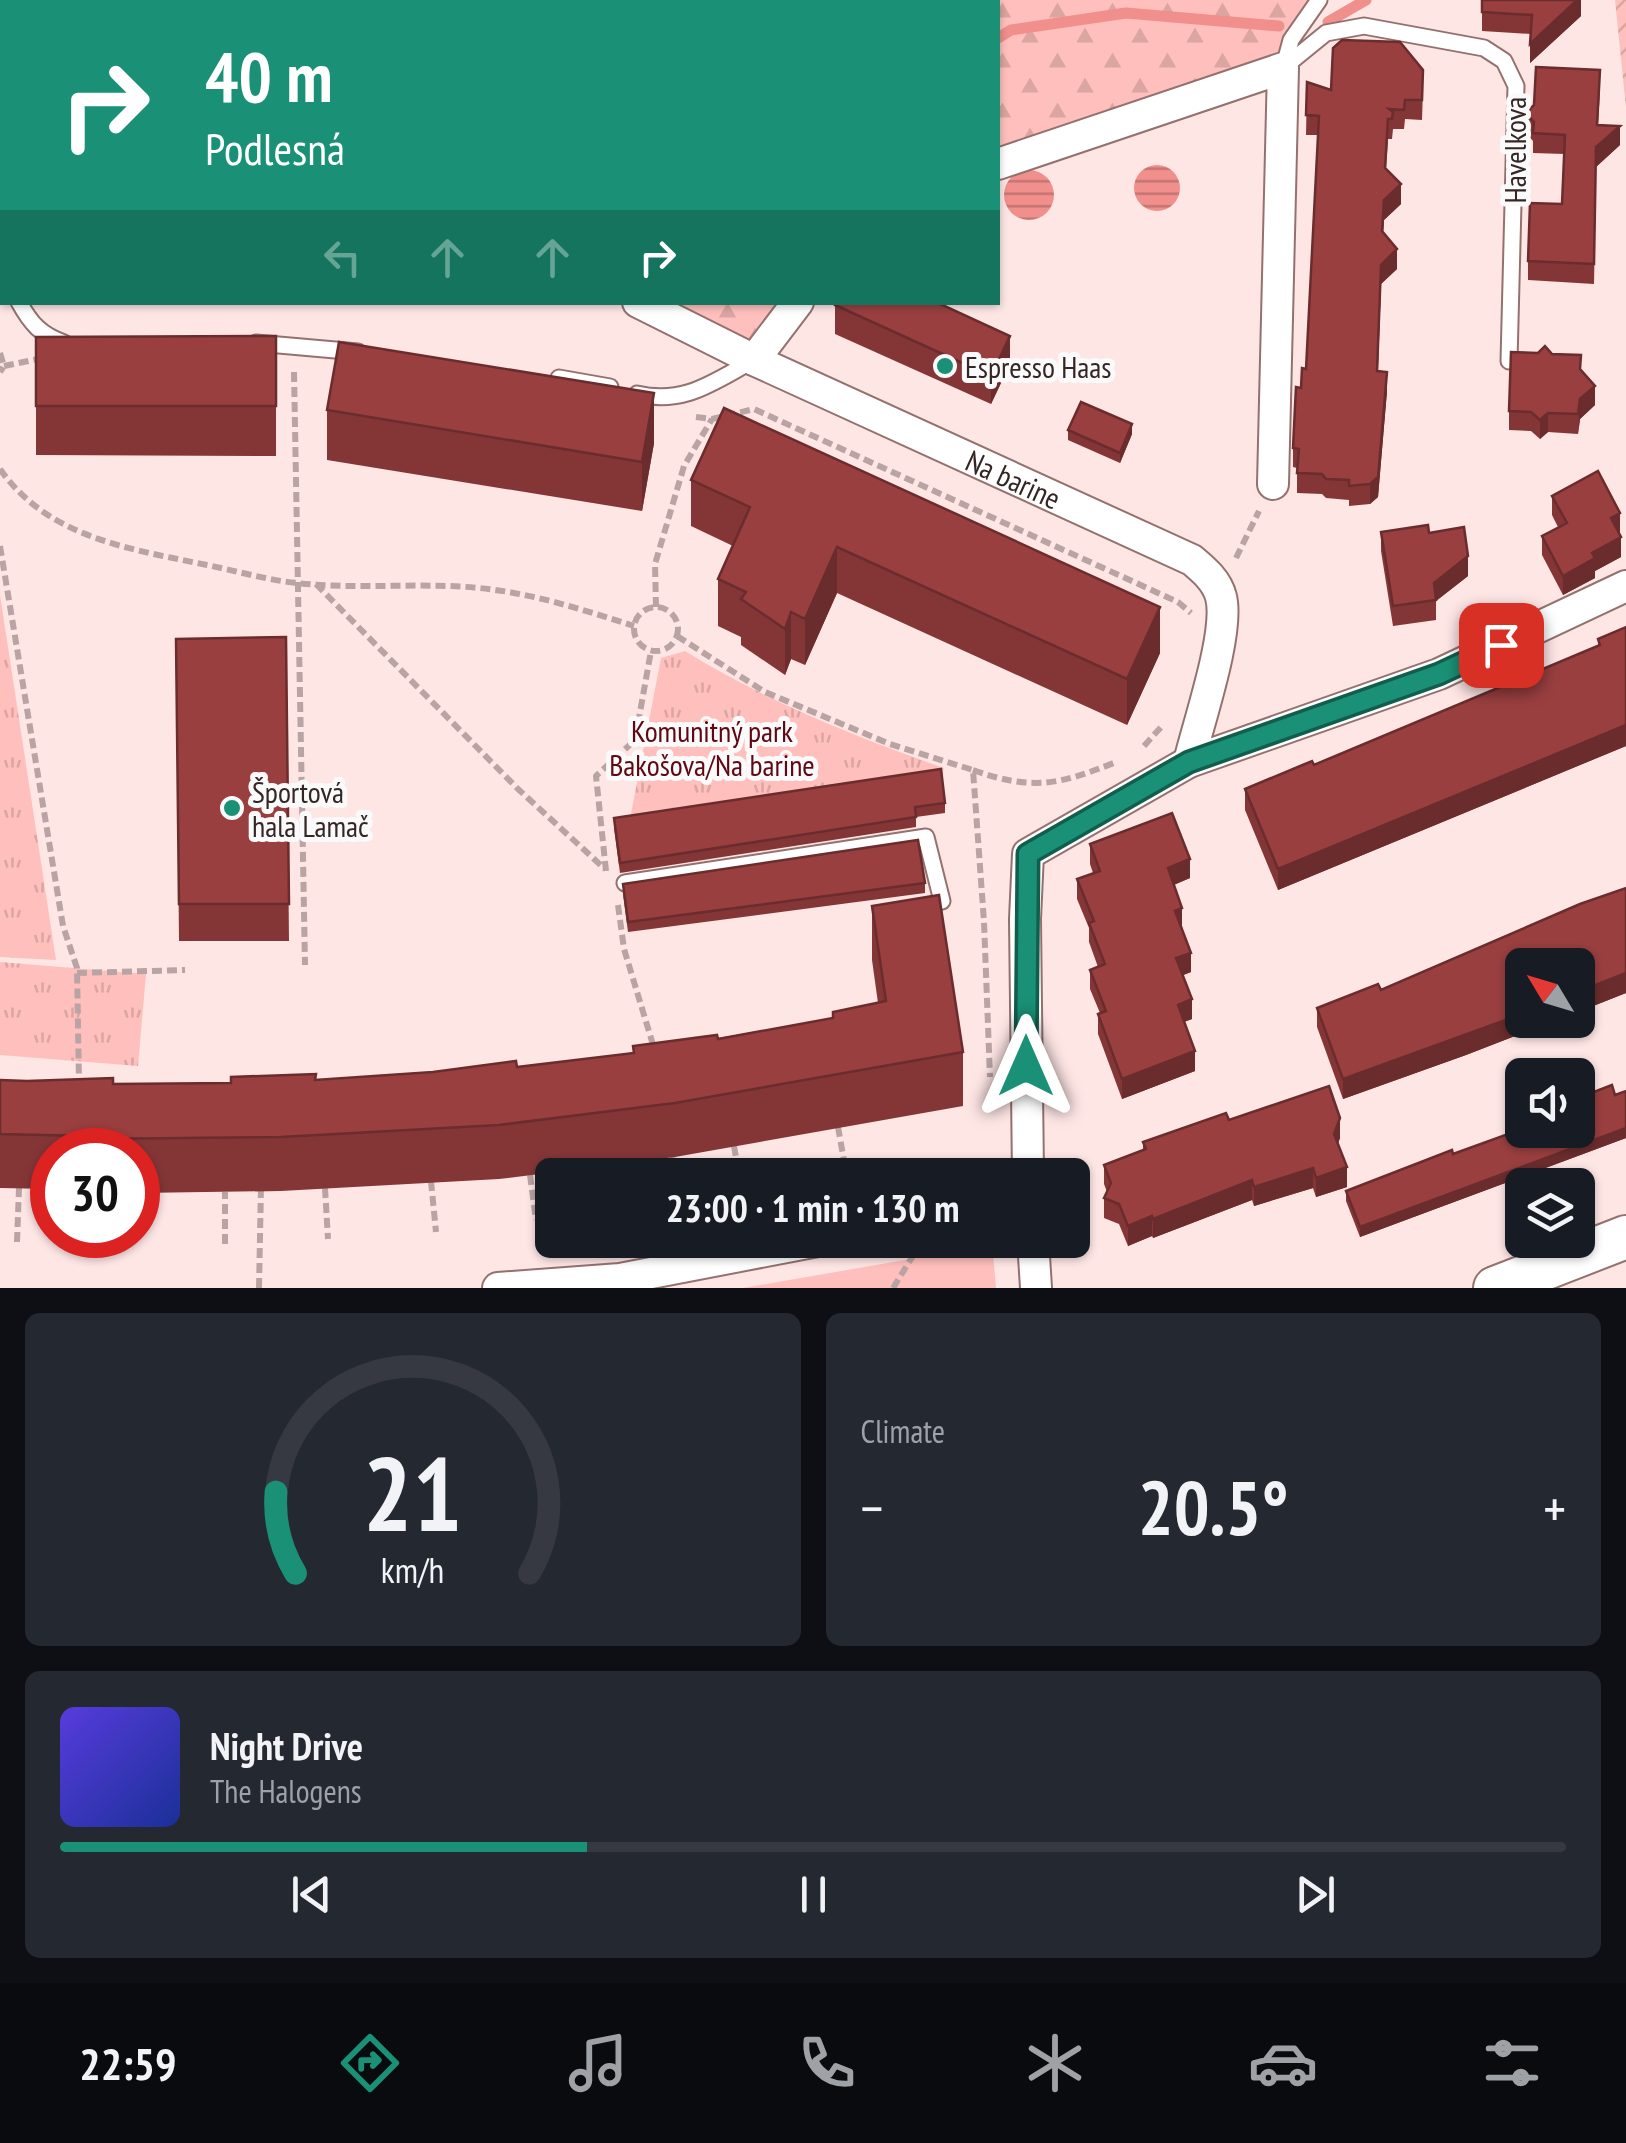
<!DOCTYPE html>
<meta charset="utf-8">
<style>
body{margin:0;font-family:"PT Sans Narrow",sans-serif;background:#242831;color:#f1f3f6;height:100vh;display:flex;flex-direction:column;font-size:38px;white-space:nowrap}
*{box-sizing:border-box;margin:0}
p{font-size:32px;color:#9ea1a6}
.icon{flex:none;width:55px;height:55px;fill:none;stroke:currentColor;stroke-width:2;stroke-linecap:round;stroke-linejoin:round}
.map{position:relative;height:1288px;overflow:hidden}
.drawer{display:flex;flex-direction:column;gap:25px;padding:25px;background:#0d0f14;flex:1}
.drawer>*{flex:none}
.banner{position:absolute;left:0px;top:0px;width:1000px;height:305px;box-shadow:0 2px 8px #0004;background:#1a9176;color:#fff;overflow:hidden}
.needle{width:65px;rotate:308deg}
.tools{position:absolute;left:1505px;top:948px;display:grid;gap:20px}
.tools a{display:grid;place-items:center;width:90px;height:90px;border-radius:15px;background:#171b24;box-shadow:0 2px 8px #0004;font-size:50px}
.speed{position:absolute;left:30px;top:1128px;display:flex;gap:20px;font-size:50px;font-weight:700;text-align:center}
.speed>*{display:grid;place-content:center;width:130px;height:130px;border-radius:50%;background:#171b24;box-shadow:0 2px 8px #0004;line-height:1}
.speed .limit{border:15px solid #d22;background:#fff;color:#111}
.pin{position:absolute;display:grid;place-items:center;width:85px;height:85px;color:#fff;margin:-42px;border-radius:20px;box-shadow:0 5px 15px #0006}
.me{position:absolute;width:110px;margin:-55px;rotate:0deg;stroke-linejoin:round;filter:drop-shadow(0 0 8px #0008)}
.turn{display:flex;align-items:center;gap:35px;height:210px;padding:0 40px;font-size:45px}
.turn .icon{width:130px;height:130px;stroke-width:2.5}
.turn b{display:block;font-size:70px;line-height:85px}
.lanes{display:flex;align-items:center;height:95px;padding:0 40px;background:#0003;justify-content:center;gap:50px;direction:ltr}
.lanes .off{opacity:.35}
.big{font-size:75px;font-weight:800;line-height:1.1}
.drawer .widget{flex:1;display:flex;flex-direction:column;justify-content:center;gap:15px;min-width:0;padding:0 35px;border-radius:15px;background:#242831}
.drawer .dial{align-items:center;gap:0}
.dial svg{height:260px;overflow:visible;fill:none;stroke:#363941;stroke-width:7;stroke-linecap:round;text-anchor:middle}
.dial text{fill:#f1f3f6;stroke:none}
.song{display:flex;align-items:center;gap:30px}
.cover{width:120px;height:120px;border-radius:15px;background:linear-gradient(135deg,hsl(250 70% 55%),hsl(230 70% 35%))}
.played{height:10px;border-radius:5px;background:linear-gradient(90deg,#1a9176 35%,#363941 35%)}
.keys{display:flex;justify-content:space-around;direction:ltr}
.heat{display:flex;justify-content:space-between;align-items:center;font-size:55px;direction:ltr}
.drawer .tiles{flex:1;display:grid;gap:25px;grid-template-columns:1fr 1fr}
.widget:last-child{grid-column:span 2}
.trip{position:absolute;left:535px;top:1158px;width:555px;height:100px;border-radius:15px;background:#171b24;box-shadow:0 2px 8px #0004;font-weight:800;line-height:100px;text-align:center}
.tab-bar{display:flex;height:160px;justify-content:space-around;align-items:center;background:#090b0e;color:#9ea1a6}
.tab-bar .icon{width:70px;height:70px}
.tab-bar .active{color:#1a9176}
.tab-bar b{font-size:45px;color:#f1f3f6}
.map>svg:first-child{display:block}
.grass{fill:#ffc0bd}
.forest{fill:url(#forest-firs)}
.park{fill:url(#park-tufts)}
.garden{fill:url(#garden-furrows)}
.water{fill:url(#water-rules)}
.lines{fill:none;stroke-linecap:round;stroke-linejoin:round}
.stream{stroke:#f18f8c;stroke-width:11}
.lane-casing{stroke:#94716f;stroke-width:19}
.street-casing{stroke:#94716f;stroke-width:34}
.secondary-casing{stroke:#94716f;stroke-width:46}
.path{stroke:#b9a4a3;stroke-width:6;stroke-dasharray:10 5;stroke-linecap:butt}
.lane{stroke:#fff;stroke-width:15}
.street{stroke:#fff;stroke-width:30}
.secondary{stroke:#fff;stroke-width:42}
.wall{fill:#843637}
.shaded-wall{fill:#6b2c2d}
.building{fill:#993f40;stroke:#6b2c2d;stroke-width:2.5}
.route-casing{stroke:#115e4d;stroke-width:25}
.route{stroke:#1a9176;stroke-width:18}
.poi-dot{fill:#1a9176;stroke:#fafafa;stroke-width:4}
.labels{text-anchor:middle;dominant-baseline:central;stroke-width:10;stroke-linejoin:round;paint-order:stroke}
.street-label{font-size:30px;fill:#352626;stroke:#fafafa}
.poi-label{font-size:30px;fill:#352626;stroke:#fafafa;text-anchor:start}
.park-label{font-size:30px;fill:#610713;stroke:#fafafa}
</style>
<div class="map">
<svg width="1626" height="1288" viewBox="0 0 1626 1288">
<defs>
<pattern id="forest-firs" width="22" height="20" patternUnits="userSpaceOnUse" patternTransform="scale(2.5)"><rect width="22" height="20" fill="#ffc0bd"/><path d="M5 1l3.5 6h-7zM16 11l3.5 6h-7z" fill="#dba5a2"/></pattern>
<pattern id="park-tufts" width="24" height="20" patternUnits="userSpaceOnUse" patternTransform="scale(2.5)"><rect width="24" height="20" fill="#ffc0bd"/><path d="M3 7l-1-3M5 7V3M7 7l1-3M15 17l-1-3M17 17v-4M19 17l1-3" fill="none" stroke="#dba5a2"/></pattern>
<pattern id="garden-furrows" width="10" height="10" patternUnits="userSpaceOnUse" patternTransform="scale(2.5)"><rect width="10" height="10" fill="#ffc0bd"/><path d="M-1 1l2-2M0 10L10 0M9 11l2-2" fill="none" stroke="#dba5a2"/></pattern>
<pattern id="water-rules" width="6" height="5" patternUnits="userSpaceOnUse" patternTransform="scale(2.5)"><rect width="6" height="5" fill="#f18f8c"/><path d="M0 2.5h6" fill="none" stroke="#c47572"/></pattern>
</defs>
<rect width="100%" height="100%" fill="#fee6e5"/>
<polygon class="grass" points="931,1240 992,1240 996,1288 743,1288 928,1256"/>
<g class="forest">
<polygon points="0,0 1319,0 1283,68 998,164 998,2 2,2 2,268"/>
<polygon points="638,303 798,303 754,360"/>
</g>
<g class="park">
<polygon points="0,595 56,960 0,957"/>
<path d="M685,651C766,701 853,736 944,768L941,779L630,819L661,658Z"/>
<polygon points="0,962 146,974 138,1066 0,1055"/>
</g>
<polygon class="garden" points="1615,0 1626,0 1626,108"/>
<g class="water">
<circle cx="1157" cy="188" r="23"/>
<circle cx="1029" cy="195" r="25"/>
</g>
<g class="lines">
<g class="stream">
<polyline points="1328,22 1366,0"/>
<polyline points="998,38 1011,30 1126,13 1279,26"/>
<polyline points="0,194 2,196"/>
</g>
<g class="lane-casing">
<g id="lane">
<polyline points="1284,66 1291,40 1319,0"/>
<polyline points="1283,68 1326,33 1364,26 1484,48 1504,61 1516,86 1509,361"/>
<path d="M19,302C31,324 41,335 64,343"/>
<polyline points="256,343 358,352"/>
<polyline points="559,378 610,387"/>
<path d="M637,394C685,405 713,382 754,360"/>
<polyline points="625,883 926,837 942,901"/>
</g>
</g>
<g class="street-casing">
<g id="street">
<polyline points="515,0 517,2"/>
<polyline points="998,164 1283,68 1273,484"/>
<polyline points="0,267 2,268"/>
<path id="s1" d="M638,302L754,360L1192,560C1204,570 1217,581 1221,597C1230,632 1198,724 1189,762"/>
<polyline points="754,360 798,302"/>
<polyline points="1028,1175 1025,919 1028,854 1189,762 1439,674 1626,586"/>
<polyline points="1033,1240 1036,1288"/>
<polyline points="498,1288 620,1279 823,1240"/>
</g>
</g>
<g class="secondary-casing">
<polyline id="secondary" points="1495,1288 1626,1237"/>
</g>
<g class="path">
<polyline points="865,0 867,2"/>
<polyline points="0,353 4,366 0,372"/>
<polyline points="4,366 38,359"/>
<polyline points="294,372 305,965"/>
<polyline points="696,417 712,419 754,409 1178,602 1191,613"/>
<path d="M0,469C48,538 130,549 207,565C237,571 267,580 297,583C357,590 419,582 479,588C532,593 584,610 634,626"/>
<polyline points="0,546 63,926 77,968 79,1084"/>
<polyline points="1236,558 1259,511"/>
<polyline points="316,584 518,789 605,869"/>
<circle cx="656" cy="629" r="22"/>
<polyline points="656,607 655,564 684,466 712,419"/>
<polyline points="677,636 765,692 890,744 973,770 984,922 990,1077"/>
<polyline points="1144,746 1162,726"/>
<path d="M973,770C1032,791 1059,785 1116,762"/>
<polyline points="606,871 596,776 635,740 651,651"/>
<polyline points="618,905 624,949 654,1048"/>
<polyline points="77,973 185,970"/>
<polyline points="838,1127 846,1172"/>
<polyline points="734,1146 739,1175"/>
<polyline points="672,1148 675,1175"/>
<polyline points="635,1161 637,1175"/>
<polyline points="530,1175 536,1220"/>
<polyline points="431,1181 436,1232"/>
<polyline points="325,1188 328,1239"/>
<polyline points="17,1242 19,1188"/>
<polyline points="74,1243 74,1235"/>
<polyline points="119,1244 119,1235"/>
<polyline points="225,1244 225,1192"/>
<polyline points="259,1288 261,1186"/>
<polyline points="893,1288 916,1251"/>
</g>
<use href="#lane" class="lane"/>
<use href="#street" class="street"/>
<use href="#secondary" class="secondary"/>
</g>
<g class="wall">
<rect x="177" y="0" width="119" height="2"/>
<polygon points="1482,0 1581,0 1581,16 1530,63 1531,34 1482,31"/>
<polygon points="1307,82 1331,90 1423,89 1422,120 1405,119 1404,129 1393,129 1392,139 1388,139 1386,169 1401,204 1384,220 1383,233 1397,269 1381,284 1378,371 1387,391 1378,497 1370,504 1349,506 1349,500 1326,498 1322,494 1297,493 1297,468 1293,467 1293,448 1301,388 1306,369 1318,135 1306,135"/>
<polygon points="1600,90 1598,125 1620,145 1596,167 1594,284 1528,280 1528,261 1562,204 1564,154 1533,153 1533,141 1526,133 1526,113"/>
<polygon points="835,305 1010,364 991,404 835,334"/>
<polygon points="276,336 276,456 36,455 36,337"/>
<polygon points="1552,354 1581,370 1595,405 1580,419 1578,434 1548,432 1540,439 1531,431 1509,430 1509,411"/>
<polygon points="327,410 654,443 642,511 327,460"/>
<polygon points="1068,430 1132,434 1120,463 1068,440"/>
<polygon points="691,480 1160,653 1127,725 837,593 805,665 791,659 785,675 741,645 741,637 718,626 718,579 733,546 691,526"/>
<polygon points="1552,496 1620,532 1619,533 1621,557 1595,571 1595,578 1563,595 1542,555 1542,536 1558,527 1552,515"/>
<polygon points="1381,532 1468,576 1436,601 1436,620 1393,626 1381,551"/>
<polygon points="1626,627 1626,746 1278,890 1245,810 1245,789 1314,765 1598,646 1598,639"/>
<polygon points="286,637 289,941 179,941 176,639"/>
<polygon points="945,803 945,813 916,817 916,827 620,873 614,828 614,818"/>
<polygon points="1090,844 1190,878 1174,885 1191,972 1183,975 1192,1019 1184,1022 1195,1071 1122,1099 1098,1034 1098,1014 1100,1013 1090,989 1090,970 1098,967 1089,942 1089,928 1077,899 1077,879 1093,873 1090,864"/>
<polygon points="925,883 925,893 628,932 623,894 623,884"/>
<polygon points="1626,888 1626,993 1578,1012 1522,1020 1556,1020 1466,1055 1343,1099 1317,1027 1317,1008 1381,990"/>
<polygon points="872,906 963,1052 963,1106 675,1157 499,1179 281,1191 138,1193 138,1150 52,1150 52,1189 0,1188 0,1080 113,1084 231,1083 316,1080 517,1067 633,1053 833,1018 878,1003 872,960"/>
<polygon points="1626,1091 1626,1138 1360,1237 1346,1201 1346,1191 1522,1129"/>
<polygon points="1229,1120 1340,1138 1338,1143 1347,1187 1316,1197 1313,1188 1254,1206 1252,1200 1153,1238 1152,1236 1128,1246 1119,1224 1104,1218 1104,1198 1107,1192 1104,1184 1104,1165 1143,1150 1143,1142"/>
</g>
<g class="shaded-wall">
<polygon points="1577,0 1581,0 1581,16 1530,63 1530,44"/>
<polygon points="1620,126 1620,145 1596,167 1594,284 1596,147"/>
<polygon points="1401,184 1401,204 1384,220 1382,251 1384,200"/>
<polygon points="1397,249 1397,269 1381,284 1377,391 1381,265"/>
<polygon points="1010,336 1010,364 991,404 991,376"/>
<polygon points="1387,372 1387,391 1378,497 1370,504 1370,484"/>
<polygon points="1595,386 1595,405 1580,419 1578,434 1580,399"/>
<polygon points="654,393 654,443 642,511 642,462"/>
<polygon points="1548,413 1548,432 1540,439 1540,420"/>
<polygon points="1132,424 1132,434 1120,463 1120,453"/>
<polygon points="1620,513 1620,532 1611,537 1611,518"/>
<polygon points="1621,537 1621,557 1595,571 1595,578 1563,595 1563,576 1592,553"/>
<polygon points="837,547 837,593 805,665 805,619"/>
<polygon points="1468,556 1468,576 1436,601 1434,583"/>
<polygon points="1160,607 1160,653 1127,725 1127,679"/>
<polygon points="791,612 791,659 785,675 785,629"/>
<polygon points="1626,725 1626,746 1278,890 1278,869"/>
<polygon points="1190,859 1190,878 1168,887 1168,868"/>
<polygon points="1182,908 1182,928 1175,911"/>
<polygon points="1191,953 1191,972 1176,978 1176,958"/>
<polygon points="1626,973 1626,993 1578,1012 1578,992"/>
<polygon points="1192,999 1192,1019 1178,1024 1178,1005"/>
<polygon points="1522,1014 1522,1020 1556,1020 1466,1055 1343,1099 1343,1079"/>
<polygon points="1195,1051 1195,1071 1122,1099 1122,1079"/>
<polygon points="1340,1118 1340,1138 1334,1154 1334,1134"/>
<polygon points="1626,1128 1626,1138 1360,1237 1360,1227"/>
<polygon points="1347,1167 1347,1187 1316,1197 1316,1178"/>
<polygon points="1313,1168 1313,1188 1254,1206 1254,1187"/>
<polygon points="1252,1180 1252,1200 1153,1238 1153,1219"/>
<polygon points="1152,1216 1152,1236 1128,1246 1128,1226"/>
</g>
<g class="building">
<polygon points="678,0 720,0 718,2 677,2"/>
<polygon points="729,0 787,0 786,2 737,2"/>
<polygon points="1482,0 1577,0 1530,44 1532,15 1482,12"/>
<polygon points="1342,40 1400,42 1423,70 1422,100 1405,100 1404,110 1389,109 1393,112 1392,119 1388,119 1385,168 1401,184 1384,200 1382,231 1397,249 1381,265 1377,371 1387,372 1378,477 1370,484 1349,486 1349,480 1326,479 1322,474 1297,473 1299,449 1293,448 1296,387 1301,388 1302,368 1306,369 1319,116 1306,115 1307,82 1331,90 1333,48"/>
<polygon points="1536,67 1600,70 1597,125 1620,126 1596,147 1594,264 1528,261 1530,203 1562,204 1565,135 1533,133 1534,122 1526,113 1534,105"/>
<polygon points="836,302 936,302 1010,336 991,376 835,305"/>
<polygon points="276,336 276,406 36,406 36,337"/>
<polygon points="339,342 654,393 642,462 327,410"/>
<polygon points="1545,346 1552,354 1581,355 1580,369 1595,386 1580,399 1578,414 1548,413 1540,420 1531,412 1509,411 1511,352 1538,353"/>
<polygon points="1081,402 1132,424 1120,453 1068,430"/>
<polygon points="724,408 1160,607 1127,679 837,547 805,619 791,612 785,629 741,599 746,592 718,579 750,507 691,480"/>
<polygon points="1598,471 1620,513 1611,518 1621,537 1592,553 1595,558 1563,576 1542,536 1567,523 1552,496"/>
<polygon points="1428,525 1429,533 1464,527 1468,556 1434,583 1436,600 1393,606 1381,532"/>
<polygon points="1626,627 1626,725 1278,869 1245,789 1312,761 1314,765 1600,645 1598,639"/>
<polygon points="286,637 289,904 179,904 176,639"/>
<polygon points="941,769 945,803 915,807 916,817 620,863 614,818"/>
<polygon points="1172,813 1190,859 1168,868 1182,908 1175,911 1191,953 1176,958 1192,999 1178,1005 1195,1051 1122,1079 1098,1014 1106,1011 1090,970 1105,964 1089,923 1094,921 1077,879 1100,871 1090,844"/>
<polygon points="918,840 925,883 628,922 623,884"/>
<polygon points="1626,888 1626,973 1578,992 1578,965 1522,965 1522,1014 1343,1079 1317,1008 1378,984 1381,990 1580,904"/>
<polygon points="939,895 963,1052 675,1103 499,1125 281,1137 88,1139 88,1136 0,1134 0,1080 27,1081 113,1078 113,1084 231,1083 231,1077 316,1074 315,1080 433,1072 516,1061 517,1067 634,1053 633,1046 717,1035 718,1039 833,1018 833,1012 886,1001 872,906"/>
<polygon points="1612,1085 1615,1095 1626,1091 1626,1128 1360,1227 1346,1191 1452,1150 1453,1154 1522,1129 1578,1130 1578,1098"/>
<polygon points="1329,1086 1340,1118 1334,1134 1347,1167 1316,1178 1313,1168 1254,1187 1252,1180 1153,1219 1152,1216 1128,1226 1119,1204 1104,1198 1111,1183 1104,1165 1146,1149 1143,1142 1226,1113 1229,1120"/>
</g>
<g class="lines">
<g class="route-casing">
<polyline id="route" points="1026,1066 1028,854 1189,762 1439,674 1501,645"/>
</g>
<use href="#route" class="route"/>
</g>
<g class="poi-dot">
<circle cx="945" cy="366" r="10"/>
<circle cx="232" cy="808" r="10"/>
</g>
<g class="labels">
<g class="street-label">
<text transform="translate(1514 150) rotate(-90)">Havelkova</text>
<text stroke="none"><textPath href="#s1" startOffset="415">Na barine</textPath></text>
</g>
<g class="poi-label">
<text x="965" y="366">Espresso Haas</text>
<text x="252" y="791">Športová<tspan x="252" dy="34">hala Lamač</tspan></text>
</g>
<g class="park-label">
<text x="712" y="730">Komunitný park<tspan x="712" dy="34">Bakošova/Na barine</tspan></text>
</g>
</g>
</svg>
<div class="tools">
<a><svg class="needle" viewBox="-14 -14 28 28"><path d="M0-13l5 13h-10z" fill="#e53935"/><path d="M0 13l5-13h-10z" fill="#9ea1a6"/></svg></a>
<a><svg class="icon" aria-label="sound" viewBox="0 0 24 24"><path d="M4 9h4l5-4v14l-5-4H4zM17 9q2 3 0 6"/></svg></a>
<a><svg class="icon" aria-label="layers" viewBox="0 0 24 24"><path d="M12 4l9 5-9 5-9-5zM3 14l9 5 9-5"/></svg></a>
</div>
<div class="speed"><div class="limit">30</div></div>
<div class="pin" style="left:1501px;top:645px;background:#d93025"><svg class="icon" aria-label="arrive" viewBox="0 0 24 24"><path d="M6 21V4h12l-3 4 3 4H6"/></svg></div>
<svg class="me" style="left:1026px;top:1066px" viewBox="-20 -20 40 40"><path d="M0-17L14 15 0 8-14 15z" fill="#1a9176" stroke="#fff" stroke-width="4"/></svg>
<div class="trip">23:00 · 1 min · 130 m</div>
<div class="banner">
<div class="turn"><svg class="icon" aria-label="right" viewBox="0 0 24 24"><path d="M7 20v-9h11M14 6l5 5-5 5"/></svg><div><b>40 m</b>Podlesná</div></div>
<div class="lanes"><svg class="icon off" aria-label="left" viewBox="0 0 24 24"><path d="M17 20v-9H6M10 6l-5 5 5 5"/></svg><svg class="icon off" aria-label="ahead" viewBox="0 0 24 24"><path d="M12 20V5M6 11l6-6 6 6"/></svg><svg class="icon off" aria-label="ahead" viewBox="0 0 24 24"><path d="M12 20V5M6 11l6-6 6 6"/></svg><svg class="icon" aria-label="right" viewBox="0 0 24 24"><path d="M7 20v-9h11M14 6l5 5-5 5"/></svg></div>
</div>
</div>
<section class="drawer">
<div class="tiles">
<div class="widget dial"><svg viewBox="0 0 100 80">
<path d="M14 69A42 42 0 1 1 86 69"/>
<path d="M14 69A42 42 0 0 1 8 44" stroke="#1a9176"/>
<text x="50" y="56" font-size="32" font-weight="700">21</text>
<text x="50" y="72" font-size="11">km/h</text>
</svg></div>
<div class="widget"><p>Climate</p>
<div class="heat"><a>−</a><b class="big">20.5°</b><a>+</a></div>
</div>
<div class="widget">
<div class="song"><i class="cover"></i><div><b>Night Drive</b><p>The Halogens</p></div></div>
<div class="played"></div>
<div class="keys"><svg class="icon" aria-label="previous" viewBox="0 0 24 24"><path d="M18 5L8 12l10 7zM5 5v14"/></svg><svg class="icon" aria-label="pause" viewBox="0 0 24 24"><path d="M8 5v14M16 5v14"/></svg><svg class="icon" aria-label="next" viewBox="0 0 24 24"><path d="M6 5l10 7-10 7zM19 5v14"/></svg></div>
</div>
</div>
</section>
<nav class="tab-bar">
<b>22:59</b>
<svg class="icon active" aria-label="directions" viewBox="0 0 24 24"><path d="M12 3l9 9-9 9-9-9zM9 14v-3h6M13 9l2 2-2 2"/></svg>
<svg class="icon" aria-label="music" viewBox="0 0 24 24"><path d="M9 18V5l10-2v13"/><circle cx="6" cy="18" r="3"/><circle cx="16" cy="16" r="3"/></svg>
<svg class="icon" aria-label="phone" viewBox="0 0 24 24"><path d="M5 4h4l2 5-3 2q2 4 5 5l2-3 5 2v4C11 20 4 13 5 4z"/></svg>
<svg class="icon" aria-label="climate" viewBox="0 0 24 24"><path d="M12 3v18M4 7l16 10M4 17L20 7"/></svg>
<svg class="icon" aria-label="car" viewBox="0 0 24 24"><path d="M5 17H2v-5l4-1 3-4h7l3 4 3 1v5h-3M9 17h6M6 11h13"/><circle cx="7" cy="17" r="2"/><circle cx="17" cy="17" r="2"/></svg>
<svg class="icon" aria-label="filters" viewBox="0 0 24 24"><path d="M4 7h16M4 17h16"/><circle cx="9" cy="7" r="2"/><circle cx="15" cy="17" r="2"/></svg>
</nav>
